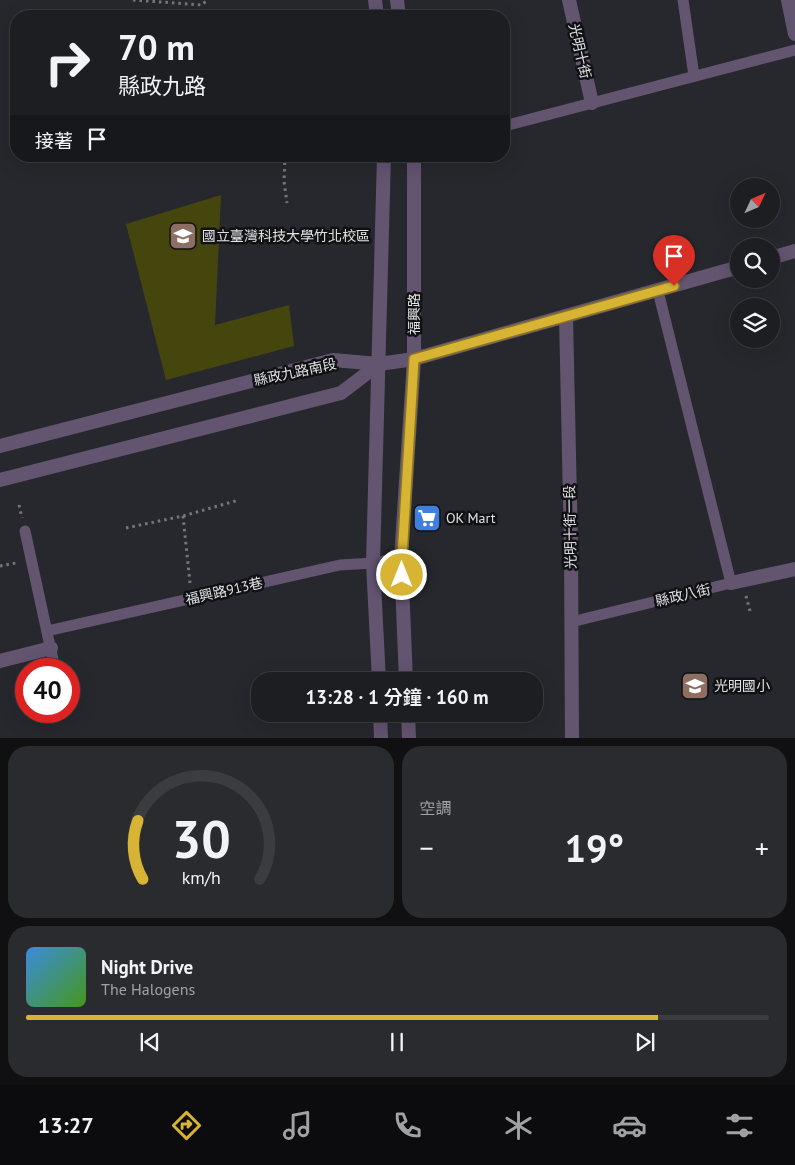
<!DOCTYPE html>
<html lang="zh-TW">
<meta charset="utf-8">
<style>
body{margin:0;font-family:"PT Sans","Noto Sans TC",sans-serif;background:#2a2b2f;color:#f1f3f6;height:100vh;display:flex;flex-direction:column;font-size:19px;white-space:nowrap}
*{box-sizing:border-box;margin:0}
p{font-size:16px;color:#a0a2a5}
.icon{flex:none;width:28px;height:28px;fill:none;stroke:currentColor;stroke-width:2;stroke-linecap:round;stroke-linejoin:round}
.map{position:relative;height:738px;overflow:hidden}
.panel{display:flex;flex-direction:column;gap:8px;padding:8px;background:#101013;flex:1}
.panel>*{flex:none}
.hud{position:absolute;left:10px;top:10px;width:500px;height:152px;border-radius:20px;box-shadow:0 5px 20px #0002,0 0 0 1px #3b3c40;background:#1d1e22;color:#f1f3f6;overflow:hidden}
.needle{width:32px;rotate:46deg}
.buttons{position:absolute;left:730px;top:178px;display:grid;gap:10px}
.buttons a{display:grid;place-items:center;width:50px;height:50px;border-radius:50%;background:#1d1e22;box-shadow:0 5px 20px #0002,0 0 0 1px #3b3c40;font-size:25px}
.speed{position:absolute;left:15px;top:658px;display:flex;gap:10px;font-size:25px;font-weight:700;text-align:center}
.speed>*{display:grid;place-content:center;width:65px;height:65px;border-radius:50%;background:#1d1e22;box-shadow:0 5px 20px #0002,0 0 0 1px #3b3c40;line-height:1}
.speed .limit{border:8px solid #d22;background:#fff;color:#111}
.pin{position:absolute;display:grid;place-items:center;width:42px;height:42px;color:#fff;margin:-51px -21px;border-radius:50% 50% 50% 0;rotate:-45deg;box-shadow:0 0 5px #0007}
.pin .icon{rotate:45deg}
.me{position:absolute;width:55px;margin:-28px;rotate:0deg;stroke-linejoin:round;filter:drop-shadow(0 0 4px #0008)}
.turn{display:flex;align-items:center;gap:18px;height:105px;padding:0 25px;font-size:22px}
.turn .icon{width:65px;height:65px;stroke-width:2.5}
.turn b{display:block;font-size:35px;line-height:42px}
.then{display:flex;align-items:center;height:48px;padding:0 25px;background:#0003;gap:10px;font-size:19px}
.big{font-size:38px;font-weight:600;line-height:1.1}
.panel .card{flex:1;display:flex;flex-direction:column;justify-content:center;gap:8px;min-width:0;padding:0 18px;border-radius:20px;background:#2a2b2f}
.panel .dial{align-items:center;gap:0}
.dial svg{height:130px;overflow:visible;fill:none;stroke:#3b3c40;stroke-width:7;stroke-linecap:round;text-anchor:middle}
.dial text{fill:#f1f3f6;stroke:none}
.song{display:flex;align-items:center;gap:15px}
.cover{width:60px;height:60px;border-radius:8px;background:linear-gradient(135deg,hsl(210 70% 55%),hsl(100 70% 35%))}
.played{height:5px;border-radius:2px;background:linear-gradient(90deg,#d7b434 85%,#3b3c40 85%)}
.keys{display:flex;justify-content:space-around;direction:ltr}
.heat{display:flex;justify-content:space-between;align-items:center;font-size:28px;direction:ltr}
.panel .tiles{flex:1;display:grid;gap:8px;grid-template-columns:1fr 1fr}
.card:last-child{grid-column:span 2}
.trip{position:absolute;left:251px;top:672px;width:292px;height:50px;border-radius:20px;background:#1d1e22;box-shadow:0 5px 20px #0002,0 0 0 1px #3b3c40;font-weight:600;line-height:50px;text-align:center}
.tab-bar{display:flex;height:80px;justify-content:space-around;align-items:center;background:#0c0c0e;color:#a0a2a5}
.tab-bar .icon{width:35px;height:35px}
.tab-bar .active{color:#d7b434}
.tab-bar b{font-size:22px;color:#f1f3f6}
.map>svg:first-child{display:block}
.green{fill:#44460e}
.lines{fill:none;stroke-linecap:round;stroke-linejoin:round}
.path{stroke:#76777d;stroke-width:3;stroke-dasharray:2.5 4;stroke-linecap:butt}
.service{stroke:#635470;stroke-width:11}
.minor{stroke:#635470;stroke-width:14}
.tertiary{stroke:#635470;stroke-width:14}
.route-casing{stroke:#8c7522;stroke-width:12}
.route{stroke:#d7b434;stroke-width:9}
.labels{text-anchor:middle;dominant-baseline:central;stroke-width:5;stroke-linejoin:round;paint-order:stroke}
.street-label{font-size:14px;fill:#e0e1e5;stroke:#111114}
.poi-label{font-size:14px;fill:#e0e1e5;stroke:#111114;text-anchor:start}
</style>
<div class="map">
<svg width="795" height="738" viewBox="0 0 795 738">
<rect width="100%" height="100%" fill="#27282e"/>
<polygon class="green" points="221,195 215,325 289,305 294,346 166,380 126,224"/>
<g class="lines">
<g class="path">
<polyline points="133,0 202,5 207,0"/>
<polyline points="285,156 284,181 287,203"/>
<polyline points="19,505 22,518"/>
<polyline points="183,516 190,583"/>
<polyline points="126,528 183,516 239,500"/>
<polyline points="0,566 16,563"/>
<polyline points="746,596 750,611"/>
</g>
<g class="service">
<polyline points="683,0 694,76"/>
<polyline points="504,126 795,50"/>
<polyline points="25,531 55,669"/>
<polyline points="571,622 731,583 658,291"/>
<polyline points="47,631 340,565 373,563 401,558"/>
</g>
<g class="minor">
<polyline points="569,0 592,103"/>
<polyline points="788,0 795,34"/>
<polyline points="566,316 571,547 572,738"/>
<polyline points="731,583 795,569"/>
<polyline points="0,661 51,648"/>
</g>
<g class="tertiary">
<polyline points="375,0 377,16"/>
<polyline points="397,0 399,16"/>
<polyline points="771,258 795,251"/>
<polyline points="0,446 333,360 379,364 414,359 739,267"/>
<polyline points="0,480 341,393 379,364"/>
<polyline points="379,681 373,563 384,156"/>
<polyline points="406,681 401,558 414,359 414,156"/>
<polyline points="380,714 381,738"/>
<polyline points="408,714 409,738"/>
</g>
</g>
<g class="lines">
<g class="route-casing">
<polyline id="route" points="402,575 402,558 414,359 674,286"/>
</g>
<use href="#route" class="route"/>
</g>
<defs>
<g id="university-square" transform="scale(1.4375)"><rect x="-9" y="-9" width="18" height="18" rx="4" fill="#8d6e63" stroke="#111114"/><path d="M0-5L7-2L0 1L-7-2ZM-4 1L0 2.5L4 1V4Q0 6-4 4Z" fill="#fff"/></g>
<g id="supermarket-square" transform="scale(1.4375)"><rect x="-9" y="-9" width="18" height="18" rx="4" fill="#3f7fe0" stroke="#111114"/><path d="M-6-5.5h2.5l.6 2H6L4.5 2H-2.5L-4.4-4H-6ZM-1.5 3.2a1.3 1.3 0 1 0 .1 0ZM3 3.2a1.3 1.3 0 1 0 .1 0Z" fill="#fff"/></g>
<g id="school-square" transform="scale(1.4375)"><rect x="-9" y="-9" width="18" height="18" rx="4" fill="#8d6e63" stroke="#111114"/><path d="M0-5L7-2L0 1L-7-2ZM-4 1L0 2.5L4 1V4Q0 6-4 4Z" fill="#fff"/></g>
</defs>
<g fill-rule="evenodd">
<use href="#university-square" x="183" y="236"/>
<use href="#supermarket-square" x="427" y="518"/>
<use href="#school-square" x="695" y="686"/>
</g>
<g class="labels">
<g class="street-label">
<text transform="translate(580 51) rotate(77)">光明十街</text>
<text transform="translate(414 314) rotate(-90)">福興路</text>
<text transform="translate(295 372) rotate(-12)">縣政九路南段</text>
<text transform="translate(570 527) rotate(-91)">光明十街一段</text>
<text transform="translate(224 591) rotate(-13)">福興路913巷</text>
<text transform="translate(683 595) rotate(-13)">縣政八街</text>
</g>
<g class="poi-label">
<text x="202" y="236">國立臺灣科技大學竹北校區</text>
<text x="446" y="518">OK Mart</text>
<text x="714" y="686">光明國小</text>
</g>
</g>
</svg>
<div class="buttons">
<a><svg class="needle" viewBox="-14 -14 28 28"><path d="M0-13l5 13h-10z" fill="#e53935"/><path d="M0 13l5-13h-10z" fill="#a0a2a5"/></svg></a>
<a><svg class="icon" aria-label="search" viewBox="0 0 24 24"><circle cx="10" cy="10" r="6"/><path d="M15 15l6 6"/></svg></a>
<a><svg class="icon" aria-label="layers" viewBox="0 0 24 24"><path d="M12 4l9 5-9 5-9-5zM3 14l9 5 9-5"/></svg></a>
</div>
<div class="speed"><div class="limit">40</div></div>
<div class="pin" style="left:674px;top:286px;background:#d93025"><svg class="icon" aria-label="arrive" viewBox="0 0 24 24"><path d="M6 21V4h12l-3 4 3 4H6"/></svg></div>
<svg class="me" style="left:402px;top:575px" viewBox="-20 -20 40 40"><circle r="17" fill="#d7b434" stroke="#fff" stroke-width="3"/><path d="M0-11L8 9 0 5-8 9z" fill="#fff"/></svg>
<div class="trip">13:28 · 1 分鐘 · 160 m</div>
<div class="hud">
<div class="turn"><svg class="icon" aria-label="right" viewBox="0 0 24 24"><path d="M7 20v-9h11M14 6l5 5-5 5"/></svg><div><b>70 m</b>縣政九路</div></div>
<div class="then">接著<svg class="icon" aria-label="arrive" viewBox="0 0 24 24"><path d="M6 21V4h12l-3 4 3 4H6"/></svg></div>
</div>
</div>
<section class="panel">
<div class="tiles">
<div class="card dial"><svg viewBox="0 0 100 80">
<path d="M14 69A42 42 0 1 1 86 69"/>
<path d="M14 69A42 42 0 0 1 11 33" stroke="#d7b434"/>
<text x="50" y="56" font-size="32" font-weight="700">30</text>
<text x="50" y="72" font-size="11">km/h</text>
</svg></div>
<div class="card"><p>空調</p>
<div class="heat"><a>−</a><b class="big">19°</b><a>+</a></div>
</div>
<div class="card">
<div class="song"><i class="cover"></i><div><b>Night Drive</b><p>The Halogens</p></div></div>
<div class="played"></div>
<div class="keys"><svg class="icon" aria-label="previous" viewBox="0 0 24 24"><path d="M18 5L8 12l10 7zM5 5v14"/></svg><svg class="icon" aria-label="pause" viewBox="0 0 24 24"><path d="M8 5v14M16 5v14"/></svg><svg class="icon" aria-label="next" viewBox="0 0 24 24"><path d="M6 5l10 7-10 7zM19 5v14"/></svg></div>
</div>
</div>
</section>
<nav class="tab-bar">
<b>13:27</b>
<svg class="icon active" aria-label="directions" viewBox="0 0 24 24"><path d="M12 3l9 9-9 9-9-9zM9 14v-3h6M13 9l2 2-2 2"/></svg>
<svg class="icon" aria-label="music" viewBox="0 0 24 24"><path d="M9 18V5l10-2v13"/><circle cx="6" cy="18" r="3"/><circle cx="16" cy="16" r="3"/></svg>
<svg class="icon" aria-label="phone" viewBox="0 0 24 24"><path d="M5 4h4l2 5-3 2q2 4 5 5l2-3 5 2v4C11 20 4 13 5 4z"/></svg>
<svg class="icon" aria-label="climate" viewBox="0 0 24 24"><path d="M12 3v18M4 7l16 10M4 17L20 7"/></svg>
<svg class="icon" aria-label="car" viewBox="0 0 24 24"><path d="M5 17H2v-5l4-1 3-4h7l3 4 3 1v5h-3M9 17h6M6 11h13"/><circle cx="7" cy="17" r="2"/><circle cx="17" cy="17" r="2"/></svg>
<svg class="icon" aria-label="filters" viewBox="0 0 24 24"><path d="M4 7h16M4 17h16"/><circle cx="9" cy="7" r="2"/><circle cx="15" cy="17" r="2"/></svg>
</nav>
